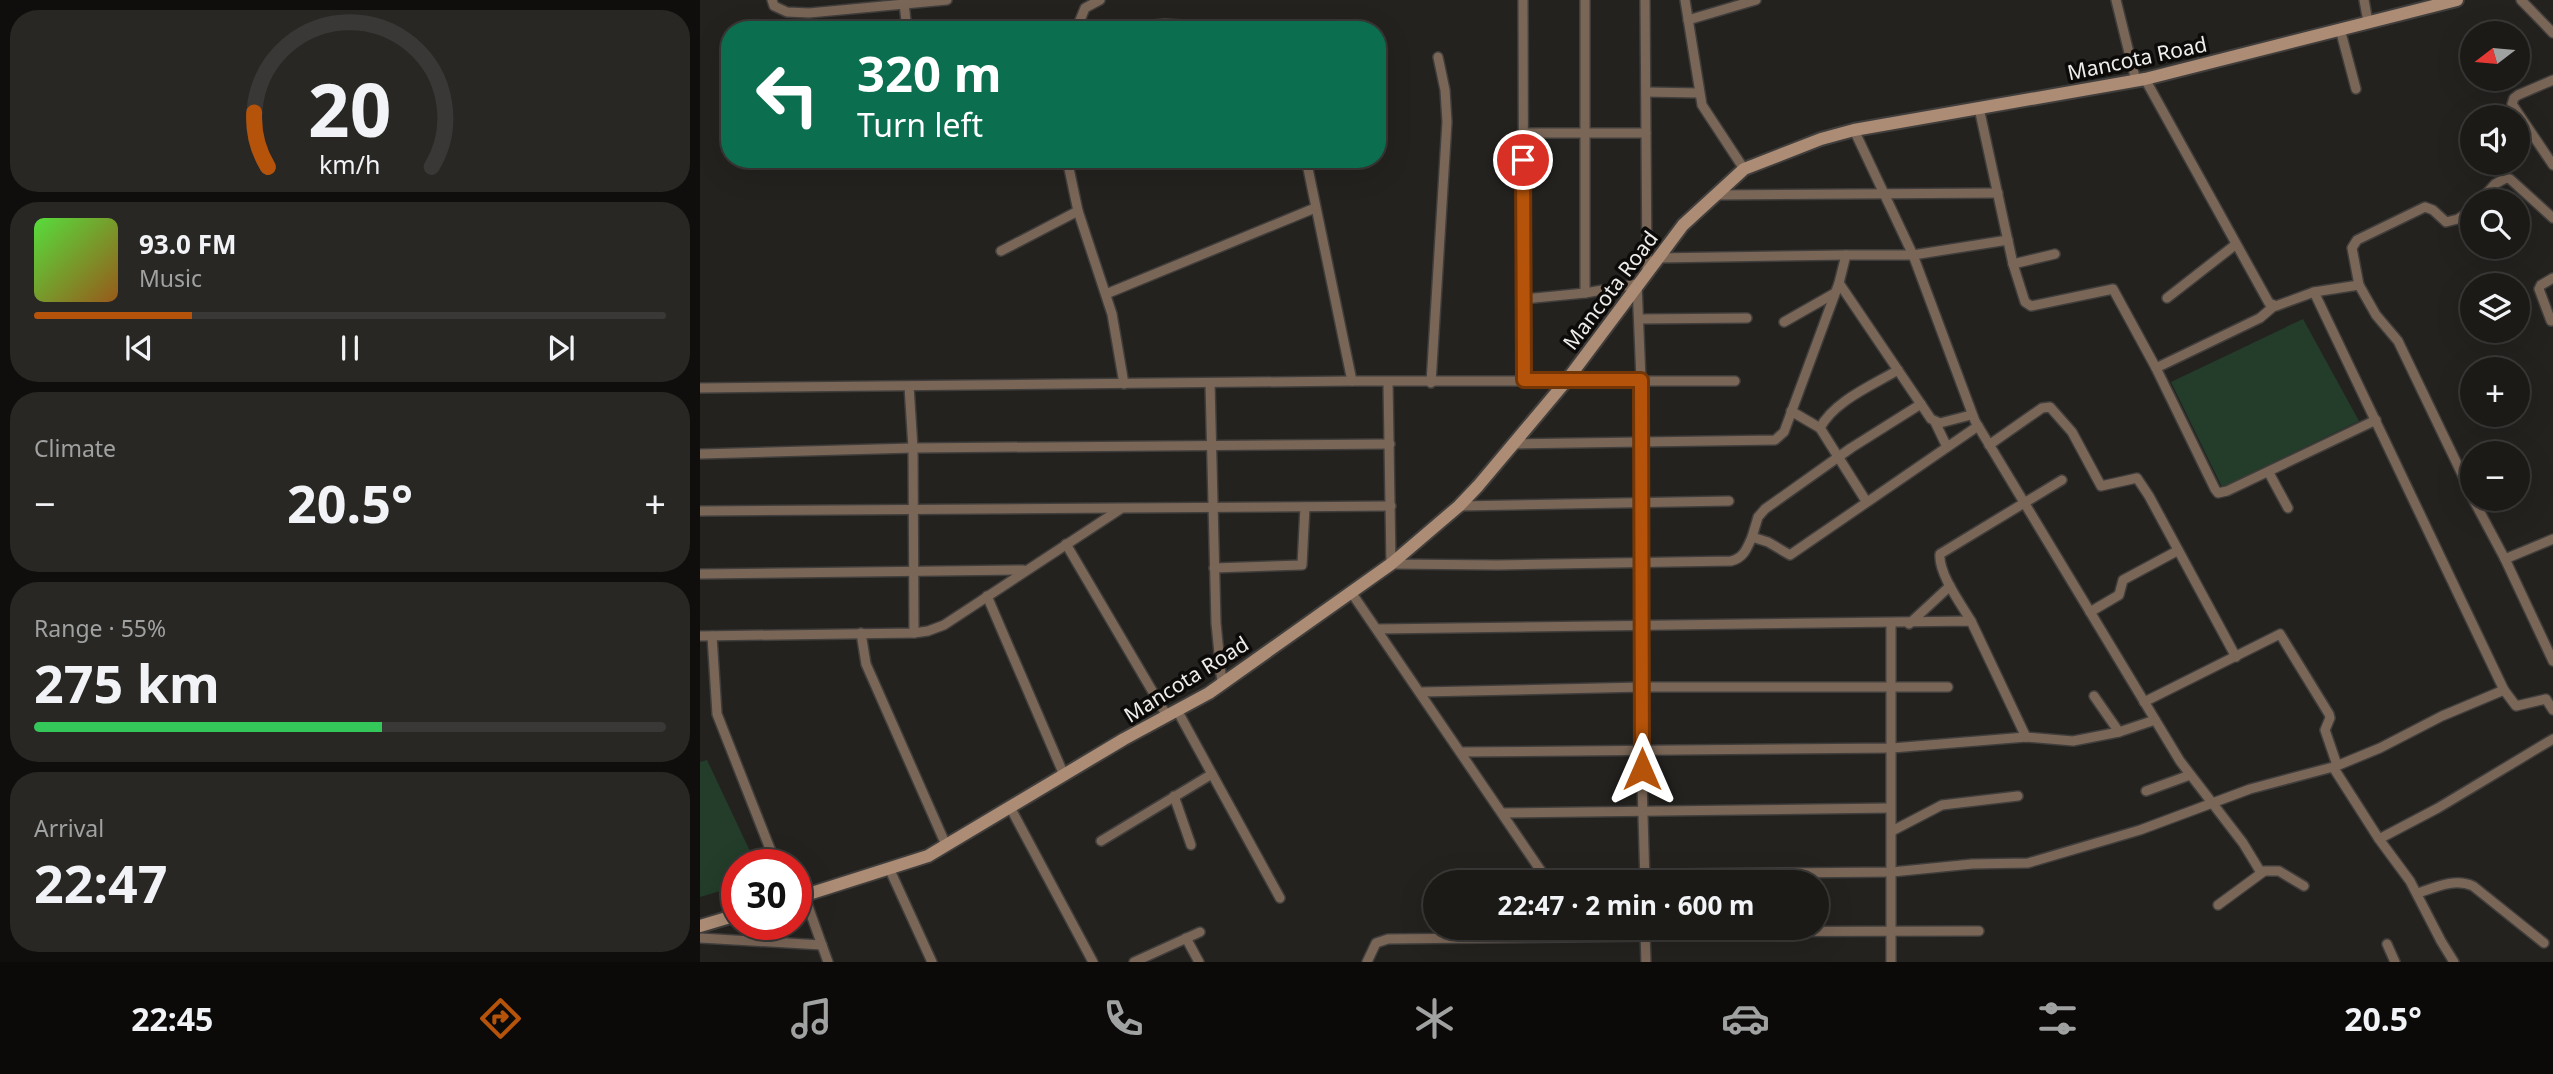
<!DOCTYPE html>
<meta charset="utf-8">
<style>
body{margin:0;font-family:"Noto Sans",sans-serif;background:#282724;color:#f1f3f6;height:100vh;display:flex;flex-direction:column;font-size:26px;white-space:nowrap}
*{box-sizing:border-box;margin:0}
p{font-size:23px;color:#a0a1a1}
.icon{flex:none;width:38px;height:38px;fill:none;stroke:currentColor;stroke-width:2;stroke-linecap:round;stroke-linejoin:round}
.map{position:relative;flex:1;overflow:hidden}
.panel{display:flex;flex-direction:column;gap:10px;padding:10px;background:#0f0e0d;width:700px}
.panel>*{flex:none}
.hud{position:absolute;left:21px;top:21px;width:665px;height:147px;border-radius:28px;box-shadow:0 7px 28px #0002,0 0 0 2px #393836;background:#0b6e4f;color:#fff;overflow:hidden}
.needle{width:46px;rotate:254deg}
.controls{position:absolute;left:1760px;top:21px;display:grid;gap:14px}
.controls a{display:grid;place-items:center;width:70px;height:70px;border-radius:50%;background:#1b1a17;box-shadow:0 7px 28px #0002,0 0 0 2px #393836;font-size:35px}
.speed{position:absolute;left:21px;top:849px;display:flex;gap:14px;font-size:35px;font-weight:700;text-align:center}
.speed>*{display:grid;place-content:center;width:91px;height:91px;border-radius:50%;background:#1b1a17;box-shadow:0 7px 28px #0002,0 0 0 2px #393836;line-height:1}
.speed .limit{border:10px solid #d22;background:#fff;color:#111}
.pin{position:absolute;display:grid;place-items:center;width:60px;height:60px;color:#fff;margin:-30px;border:4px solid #fff;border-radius:50%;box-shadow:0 2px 7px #0007}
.me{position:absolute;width:77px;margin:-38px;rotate:0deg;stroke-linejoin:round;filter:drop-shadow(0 0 5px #0008)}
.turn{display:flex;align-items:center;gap:24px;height:147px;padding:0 21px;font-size:32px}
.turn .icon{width:91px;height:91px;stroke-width:2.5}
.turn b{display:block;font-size:49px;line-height:60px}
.big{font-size:52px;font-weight:700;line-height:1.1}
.panel .widget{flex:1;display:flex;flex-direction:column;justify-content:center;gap:10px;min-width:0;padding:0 24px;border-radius:28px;background:#282724}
.panel .dial{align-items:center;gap:0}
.dial svg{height:182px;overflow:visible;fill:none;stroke:#393836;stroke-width:7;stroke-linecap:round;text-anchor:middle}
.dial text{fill:#f1f3f6;stroke:none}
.song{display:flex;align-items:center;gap:21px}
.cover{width:84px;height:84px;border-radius:10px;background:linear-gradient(135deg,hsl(110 70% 55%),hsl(30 70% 35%))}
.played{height:7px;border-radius:4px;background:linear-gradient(90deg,#b45309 25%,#393836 25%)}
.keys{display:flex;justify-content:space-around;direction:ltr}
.heat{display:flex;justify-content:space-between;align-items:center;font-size:38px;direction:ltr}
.charge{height:10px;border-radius:5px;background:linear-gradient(90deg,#34c759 55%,#393836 0)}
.trip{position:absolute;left:723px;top:870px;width:406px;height:70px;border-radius:35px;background:#1b1a17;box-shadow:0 7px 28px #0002,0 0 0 2px #393836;font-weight:700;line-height:70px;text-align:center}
.tabs{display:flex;height:112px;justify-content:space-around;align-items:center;background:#0b0a09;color:#a0a1a1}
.tabs .icon{width:49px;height:49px}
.tabs .on{color:#b45309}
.tabs b{font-size:32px;color:#f1f3f6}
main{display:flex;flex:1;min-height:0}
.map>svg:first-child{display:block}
.pitch{fill:#233d2a}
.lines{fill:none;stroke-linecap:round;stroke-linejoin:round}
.minor-casing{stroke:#403e3c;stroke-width:12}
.secondary-casing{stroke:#403e3c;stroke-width:16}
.minor{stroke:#7a6657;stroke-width:9}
.secondary{stroke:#ac8c75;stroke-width:12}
.route-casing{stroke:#753606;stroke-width:18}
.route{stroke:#b45309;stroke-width:12}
.labels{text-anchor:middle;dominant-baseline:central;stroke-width:7;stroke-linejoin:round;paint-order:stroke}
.street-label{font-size:21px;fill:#eeedeb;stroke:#0c0b0a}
</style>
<main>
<section class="panel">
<div class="widget dial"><svg viewBox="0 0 100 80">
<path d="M14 69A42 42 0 1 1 86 69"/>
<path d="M14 69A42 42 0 0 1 8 45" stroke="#b45309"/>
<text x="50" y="56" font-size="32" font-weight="700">20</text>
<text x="50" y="72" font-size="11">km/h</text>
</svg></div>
<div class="widget">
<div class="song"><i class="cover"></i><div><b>93.0 FM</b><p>Music</p></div></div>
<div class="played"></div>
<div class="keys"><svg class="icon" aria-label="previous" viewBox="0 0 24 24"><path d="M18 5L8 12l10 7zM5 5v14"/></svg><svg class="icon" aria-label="pause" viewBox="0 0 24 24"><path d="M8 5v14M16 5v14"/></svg><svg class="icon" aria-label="next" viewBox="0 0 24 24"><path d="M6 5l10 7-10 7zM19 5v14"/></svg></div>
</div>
<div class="widget"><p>Climate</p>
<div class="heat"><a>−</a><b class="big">20.5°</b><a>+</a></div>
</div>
<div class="widget"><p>Range · 55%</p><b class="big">275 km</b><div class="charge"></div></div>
<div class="widget"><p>Arrival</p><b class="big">22:47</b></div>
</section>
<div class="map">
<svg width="1853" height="962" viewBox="0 0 1853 962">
<rect width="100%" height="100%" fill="#24221f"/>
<g class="pitch">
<polygon points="1603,319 1659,421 1522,487 1471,382"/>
<polygon points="7,760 56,864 37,864 37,886 0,897 0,762"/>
</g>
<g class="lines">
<g class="minor-casing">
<g id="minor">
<polyline points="72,0 74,6 87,12 109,13 247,0"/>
<polyline points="823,0 824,380"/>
<polyline points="885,0 885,293"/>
<polyline points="945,0 947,272"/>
<polyline points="985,0 1002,105 1044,169"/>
<polyline points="1416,0 1436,81"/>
<polyline points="1664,0 1668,22"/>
<polyline points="1821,0 1853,33"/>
<polyline points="204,3 207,30"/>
<polyline points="988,20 1056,0"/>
<polyline points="1640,29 1656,89"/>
<polyline points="376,30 385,8 400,0"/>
<polyline points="396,30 465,24 515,27 518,30"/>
<polyline points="1445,79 1569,303 1576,306 1614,292 1659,285 1676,315 1698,341 1773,497"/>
<polyline points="1853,80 1818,95 1814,98 1812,104 1853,165"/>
<polyline points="946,92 999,93"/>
<polyline points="1279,108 1313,264 1325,302 1331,306 1413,289 1456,368"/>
<polyline points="1154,130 1213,255 1275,421 1480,761 1543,843 1560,871 1579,871 1604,886"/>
<polyline points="823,133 946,133"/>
<polyline points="367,159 378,211 412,314 424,384"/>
<polyline points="606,159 652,381"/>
<polyline points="1015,195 1298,193"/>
<polyline points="1780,201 1795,184 1806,178 1810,179 1853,218"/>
<polyline points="301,251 378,211"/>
<polyline points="957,258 1146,255"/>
<polyline points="1313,264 1355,254"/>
<polyline points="1139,283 1231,419 1240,423 1271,415"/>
<polyline points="1659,285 1652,248 1657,240 1725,207 1733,210 1746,222 1758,219 1773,209"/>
<polyline points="1614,292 1804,690 1816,706 1846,699 1853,710"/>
<polyline points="406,294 615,208"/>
<polyline points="1467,298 1535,245"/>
<polyline points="824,299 885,293 937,284 941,380 941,749 945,882"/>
<polyline points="1574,306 1560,318 1456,368 1515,489 1518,493 1527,491 1676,420"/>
<polyline points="939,319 1047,318"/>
<polyline points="1851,321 1839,289 1841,285 1853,278"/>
<polyline points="1084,322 1135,293"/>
<path d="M688,382L691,564L798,565L1031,561C1044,558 1047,548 1052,537L1068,542L1090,555L1278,426"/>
<polyline points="510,383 516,623 522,684"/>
<polyline points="731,383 747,122 745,90 738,57"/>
<polyline points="0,388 652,381 1035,381"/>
<polyline points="1091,411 1120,428"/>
<polyline points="1235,422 1247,447"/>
<polyline points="813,444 1075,440 1084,432 1139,283 1146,255 1213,255 1308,240"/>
<polyline points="1289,445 1342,408 1350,407 1372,432 1401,486 1437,478 1449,496 1536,657"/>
<polyline points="0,454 213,448 690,444"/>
<polyline points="1569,473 1588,508"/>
<polyline points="1773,499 1805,559 1853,539"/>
<path d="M1166,501L1120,428C1134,401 1173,385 1198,370"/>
<polyline points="759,506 1029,501"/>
<polyline points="0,511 420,508"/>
<polyline points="1052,537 1058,517 1065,509 1151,448 1221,404"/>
<polyline points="366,544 467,716"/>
<polyline points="1805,559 1853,661"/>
<polyline points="514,568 602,565 605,507"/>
<polyline points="0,574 323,570"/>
<polyline points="651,592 843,874"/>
<polyline points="287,596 364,775"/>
<polyline points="1390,612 1419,595 1423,580 1477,551"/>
<path d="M1271,621C1261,604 1238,573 1240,554L1362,480"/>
<polyline points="1209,624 1250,586"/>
<polyline points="677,629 1271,621 1326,737"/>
<polyline points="161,633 166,664 246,845"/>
<polyline points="214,633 228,631 244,625 422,508 691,506"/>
<polyline points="0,636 214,633 213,448 209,386"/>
<polyline points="12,636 17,714 76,864"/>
<polyline points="721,692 943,687 1248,687"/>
<polyline points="1394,696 1419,732"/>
<polyline points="1444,702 1580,634 1629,714 1630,718 1625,730 1637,765"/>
<polyline points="477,710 580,898"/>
<polyline points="761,752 1192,748 1326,737 1373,741 1419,732 1455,720"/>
<polyline points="1634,767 1680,748 1742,716 1804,690"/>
<polyline points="1446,791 1490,775"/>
<polyline points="474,796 491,845"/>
<polyline points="310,807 393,962"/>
<polyline points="802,813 1190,808"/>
<polyline points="1192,831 1242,805 1318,796"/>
<polyline points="1679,839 1738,808 1853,739"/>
<polyline points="401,841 512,774"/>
<polyline points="189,868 232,962"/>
<polyline points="766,876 1192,872 1272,864 1328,863 1440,830 1550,789 1633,767 1679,839 1710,881 1741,941 1754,962"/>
<path d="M1718,893C1736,887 1755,878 1773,886L1844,943"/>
<polyline points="104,895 128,962"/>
<polyline points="1518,905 1563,872"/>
<polyline points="945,932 1279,931"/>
<polyline points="945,933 946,962"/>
<polyline points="0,938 122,945"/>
<polyline points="486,938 499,962"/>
<polyline points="1687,944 1695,962"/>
<polyline points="434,962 500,932"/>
<polyline points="667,962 676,943 688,939 945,936"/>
<polyline points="1191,962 1191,623"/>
</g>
</g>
<g class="secondary-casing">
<g id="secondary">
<polyline points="96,898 228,856 424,739 509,693 691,564 759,506 778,486 867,380 983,225 1044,169 1121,139 1154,130 1445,79 1757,0"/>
<polyline points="0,926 37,915"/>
</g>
</g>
<use href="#minor" class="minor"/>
<use href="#secondary" class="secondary"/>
</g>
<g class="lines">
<g class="route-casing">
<polyline id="route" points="823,160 824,380 941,380 942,769"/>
</g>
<use href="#route" class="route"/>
</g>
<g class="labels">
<g class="street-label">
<text transform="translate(1437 58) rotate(-12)">Mancota Road</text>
<text transform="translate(910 290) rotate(-53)">Mancota Road</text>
<text transform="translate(486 679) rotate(-32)">Mancota Road</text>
</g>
</g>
</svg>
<div class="controls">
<a><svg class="needle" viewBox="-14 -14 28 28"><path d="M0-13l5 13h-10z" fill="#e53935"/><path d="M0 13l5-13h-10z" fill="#a0a1a1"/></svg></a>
<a><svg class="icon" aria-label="sound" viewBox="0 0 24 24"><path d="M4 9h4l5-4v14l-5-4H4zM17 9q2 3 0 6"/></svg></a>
<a><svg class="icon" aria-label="search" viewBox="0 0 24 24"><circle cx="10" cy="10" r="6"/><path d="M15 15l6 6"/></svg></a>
<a><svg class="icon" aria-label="layers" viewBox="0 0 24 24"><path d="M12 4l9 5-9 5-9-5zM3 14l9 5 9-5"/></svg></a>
<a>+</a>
<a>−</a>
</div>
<div class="speed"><div class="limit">30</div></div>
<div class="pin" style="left:823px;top:160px;background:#d93025"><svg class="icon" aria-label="arrive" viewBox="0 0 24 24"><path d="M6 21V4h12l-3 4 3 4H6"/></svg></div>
<svg class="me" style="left:942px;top:769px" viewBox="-20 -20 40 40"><path d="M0-17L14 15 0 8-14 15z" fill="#b45309" stroke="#fff" stroke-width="4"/></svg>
<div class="trip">22:47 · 2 min · 600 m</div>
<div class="hud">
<div class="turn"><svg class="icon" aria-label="left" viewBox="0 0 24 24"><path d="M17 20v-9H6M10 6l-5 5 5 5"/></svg><div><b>320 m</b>Turn left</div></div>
</div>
</div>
</main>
<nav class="tabs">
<b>22:45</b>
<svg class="icon on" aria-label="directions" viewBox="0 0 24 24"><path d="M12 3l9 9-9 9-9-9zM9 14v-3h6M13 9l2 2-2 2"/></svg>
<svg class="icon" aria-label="music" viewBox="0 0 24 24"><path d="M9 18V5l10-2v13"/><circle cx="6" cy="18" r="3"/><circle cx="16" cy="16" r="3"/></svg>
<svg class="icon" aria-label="phone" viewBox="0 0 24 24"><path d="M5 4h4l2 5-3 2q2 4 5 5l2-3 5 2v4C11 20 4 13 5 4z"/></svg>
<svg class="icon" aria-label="climate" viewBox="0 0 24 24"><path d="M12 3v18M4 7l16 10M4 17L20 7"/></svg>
<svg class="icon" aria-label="car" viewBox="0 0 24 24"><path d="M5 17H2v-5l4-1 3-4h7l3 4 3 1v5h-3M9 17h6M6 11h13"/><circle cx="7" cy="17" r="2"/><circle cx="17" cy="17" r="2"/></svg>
<svg class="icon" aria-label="filters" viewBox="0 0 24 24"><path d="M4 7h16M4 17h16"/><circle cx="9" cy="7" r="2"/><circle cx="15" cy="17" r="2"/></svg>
<b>20.5°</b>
</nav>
